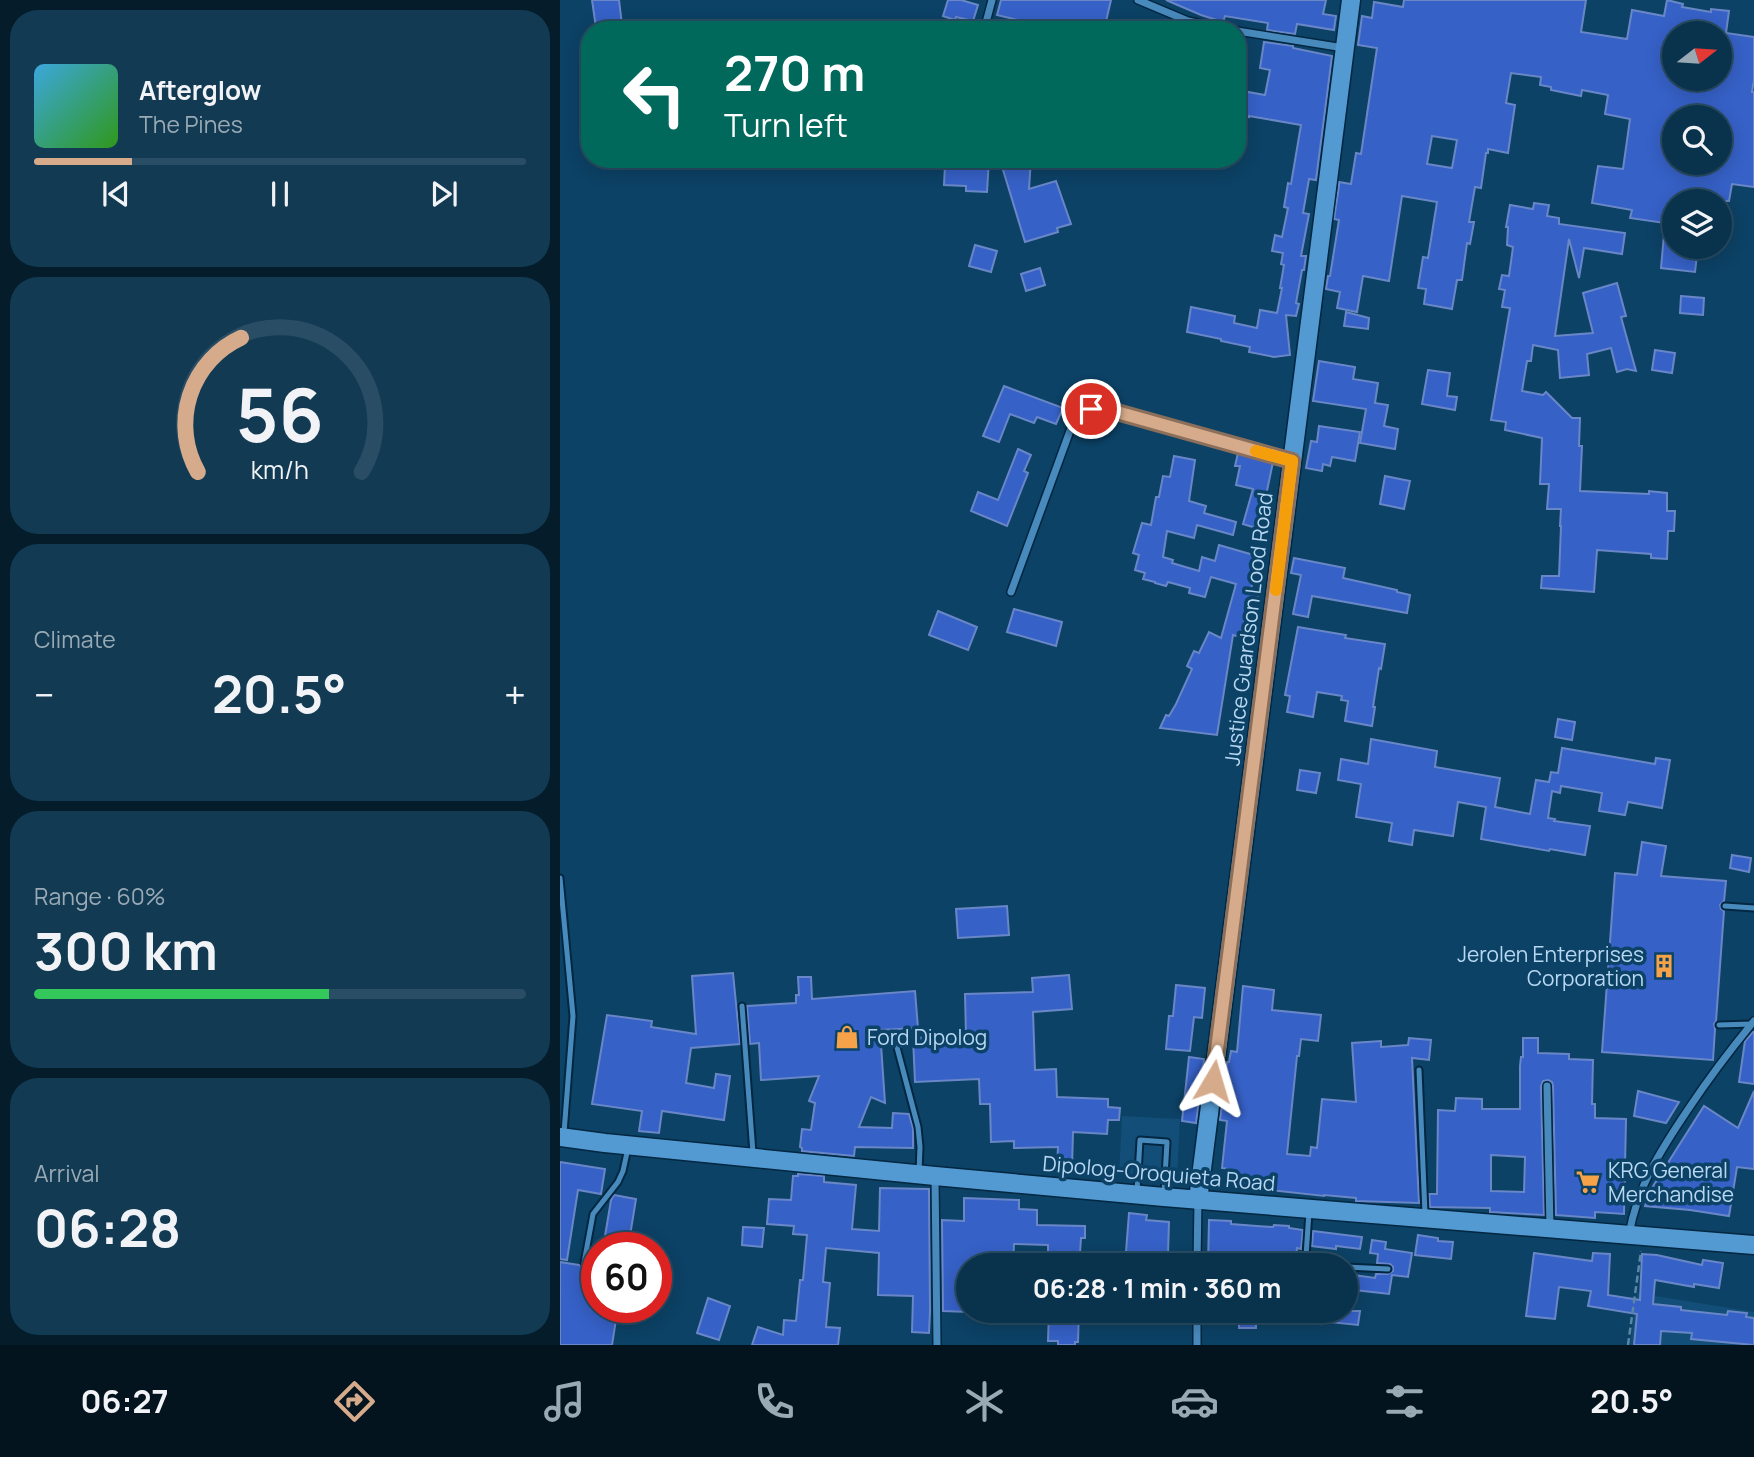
<!DOCTYPE html>
<meta charset="utf-8">
<style>
body{margin:0;font-family:Manrope,sans-serif;background:#123a53;color:#f1f3f6;height:100vh;display:flex;flex-direction:column;font-size:26px;white-space:nowrap}
*{box-sizing:border-box;margin:0}
p{font-size:23px;color:#99aab5}
.icon{flex:none;width:38px;height:38px;fill:none;stroke:currentColor;stroke-width:2;stroke-linecap:round;stroke-linejoin:round}
.map{position:relative;flex:1;overflow:hidden}
.sheet{display:flex;flex-direction:column;gap:10px;padding:10px;background:#051c2a;width:560px}
.sheet>*{flex:none}
.top-card{position:absolute;left:21px;top:21px;width:665px;height:147px;border-radius:28px;box-shadow:0 4px 18px #0003,0 0 0 2px #294d64;background:#00695c;color:#fff;overflow:hidden}
.needle{width:46px;rotate:73deg}
.buttons{position:absolute;left:1102px;top:21px;display:grid;gap:14px}
.buttons a{display:grid;place-items:center;width:70px;height:70px;border-radius:50%;background:#09324c;box-shadow:0 4px 18px #0003,0 0 0 2px #294d64;font-size:35px}
.speed{position:absolute;left:21px;top:1232px;display:flex;gap:14px;font-size:35px;font-weight:700;text-align:center}
.speed>*{display:grid;place-content:center;width:91px;height:91px;border-radius:50%;background:#09324c;box-shadow:0 4px 18px #0003,0 0 0 2px #294d64;line-height:1}
.speed .limit{border:10px solid #d22;background:#fff;color:#111}
.pin{position:absolute;display:grid;place-items:center;width:60px;height:60px;color:#fff;margin:-30px;border:4px solid #fff;border-radius:50%;box-shadow:0 2px 7px #0007}
.me{position:absolute;width:77px;margin:-38px;rotate:7deg;stroke-linejoin:round;filter:drop-shadow(0 0 5px #0008)}
.turn{display:flex;align-items:center;gap:24px;height:147px;padding:0 28px;font-size:32px}
.turn .icon{width:91px;height:91px;stroke-width:2.5}
.turn b{display:block;font-size:49px;line-height:60px}
.big{font-size:52px;font-weight:700;line-height:1.1}
.sheet .tile{flex:1;display:flex;flex-direction:column;justify-content:center;gap:10px;min-width:0;padding:0 24px;border-radius:28px;background:#123a53}
.sheet .dial{align-items:center;gap:0}
.dial svg{height:182px;overflow:visible;fill:none;stroke:#294d64;stroke-width:7;stroke-linecap:round;text-anchor:middle}
.dial text{fill:#f1f3f6;stroke:none}
.song{display:flex;align-items:center;gap:21px}
.cover{width:84px;height:84px;border-radius:10px;background:linear-gradient(135deg,hsl(200 70% 55%),hsl(110 70% 35%))}
.played{height:7px;border-radius:4px;background:linear-gradient(90deg,#d6ab8b 20%,#294d64 20%)}
.keys{display:flex;justify-content:space-around;direction:ltr}
.heat{display:flex;justify-content:space-between;align-items:center;font-size:38px;direction:ltr}
.charge{height:10px;border-radius:5px;background:linear-gradient(90deg,#34c759 60%,#294d64 0)}
.trip{position:absolute;left:396px;top:1253px;width:402px;height:70px;border-radius:35px;background:#09324c;box-shadow:0 4px 18px #0003,0 0 0 2px #294d64;font-weight:700;line-height:70px;text-align:center}
.menu{display:flex;height:112px;justify-content:space-around;align-items:center;background:#04141e;color:#99aab5}
.menu .icon{width:49px;height:49px}
.menu .selected{color:#d6ab8b}
.menu b{font-size:32px;color:#f1f3f6}
main{display:flex;flex:1;min-height:0}
.map>svg:first-child{display:block}
.built{fill:#124e77}
.building{fill:#3661c7;stroke:#6987c7;stroke-width:2;fill-rule:evenodd}
.lines{fill:none;stroke-linecap:round;stroke-linejoin:round}
.lane-casing{stroke:#032741;stroke-width:9}
.street-casing{stroke:#032741;stroke-width:10}
.primary-casing{stroke:#032741;stroke-width:21}
.path{stroke:#5b87a7;stroke-width:2.5;stroke-dasharray:7 3.5;stroke-linecap:butt}
.lane{stroke:#498abd;stroke-width:5}
.street{stroke:#498abd;stroke-width:7}
.primary{stroke:#549ad2;stroke-width:18}
.route-casing{stroke:#8b6f5a;stroke-width:18}
.route{stroke:#d6ab8b;stroke-width:12}
.slow{stroke:#f59e0b;stroke-width:12}
.labels{text-anchor:middle;dominant-baseline:central;stroke-width:7;stroke-linejoin:round;paint-order:stroke}
.street-label{font-size:21px;fill:#b7d7f2;stroke:#0c4266}
.poi-label{font-size:21px;fill:#b7d7f2;stroke:#0c4266;text-anchor:start}
</style>
<main>
<section class="sheet">
<div class="tile">
<div class="song"><i class="cover"></i><div><b>Afterglow</b><p>The Pines</p></div></div>
<div class="played"></div>
<div class="keys"><svg class="icon" aria-label="previous" viewBox="0 0 24 24"><path d="M18 5L8 12l10 7zM5 5v14"/></svg><svg class="icon" aria-label="pause" viewBox="0 0 24 24"><path d="M8 5v14M16 5v14"/></svg><svg class="icon" aria-label="next" viewBox="0 0 24 24"><path d="M6 5l10 7-10 7zM19 5v14"/></svg></div>
</div>
<div class="tile dial"><svg viewBox="0 0 100 80">
<path d="M14 69A42 42 0 1 1 86 69"/>
<path d="M14 69A42 42 0 0 1 33 10" stroke="#d6ab8b"/>
<text x="50" y="56" font-size="32" font-weight="700">56</text>
<text x="50" y="72" font-size="11">km/h</text>
</svg></div>
<div class="tile"><p>Climate</p>
<div class="heat"><a>−</a><b class="big">20.5°</b><a>+</a></div>
</div>
<div class="tile"><p>Range · 60%</p><b class="big">300 km</b><div class="charge"></div></div>
<div class="tile"><p>Arrival</p><b class="big">06:28</b></div>
</section>
<div class="map">
<svg width="1194" height="1345" viewBox="0 0 1194 1345">
<rect width="100%" height="100%" fill="#0c4266"/>
<g class="built">
<polygon points="562,1116 620,1119 617,1178 559,1175"/>
<polygon points="1077,1293 1194,1312 1194,1345 1070,1345"/>
</g>
<g class="building">
<polygon points="32,0 59,0 62,25 36,28"/>
<polygon points="388,0 401,0 418,5 413,21 396,17 395,20 383,16"/>
<polygon points="441,0 551,0 544,30 486,30 487,27 437,15"/>
<polygon points="606,0 766,0 763,14 776,16 774,30 737,24 735,34 707,30 708,23 665,16 663,22 641,15"/>
<path d="M844,0H1026L1021,32L1067,39L1072,10L1104,16L1107,0L1123,4L1122,7L1151,12V9L1169,11L1166,33L1194,37V80L1192,92H1194V187L1172,184L1169,201H1110L1108,215H1115V247H1138L1135,272L1101,268L1105,223L1070,218L1072,210L1032,203L1038,166L1063,169L1070,119L1045,114L1048,95L1022,90L1021,96L991,90V87L980,85L981,77L951,73L946,103L955,105L948,153L928,149V153H926L921,188L915,187L909,222H914L910,244L907,243L902,280H897L892,309L864,304L866,289L858,288L863,257L868,258L877,202L842,196L829,281L803,276L797,312L777,308L780,292L766,289L768,276H770L779,220L774,219L779,186V182L791,184L796,153L801,154L817,48L798,45L802,16L812,18L814,2L843,7ZM1115,33H1160V79H1115ZM1115,117H1160V163H1115ZM872,136L897,140L892,168L867,164Z"/>
<polygon points="704,42 733,46 733,48 772,56 756,180 749,179 743,213 749,214 741,256 746,256 744,270 742,270 736,303 739,304 736,316 726,315 730,355 714,357 689,352 690,347 661,341 661,339 627,332 631,307 675,316 674,323 697,328 700,310 717,313 722,288 720,288 724,265 721,264 723,253 712,251 715,235 722,237 728,208 724,207 728,183 731,184 741,125 689,116 689,117 677,115 677,90 705,95 710,70 700,68"/>
<polygon points="414,159 429,159 427,192 406,191 406,186 384,185 385,165 414,166"/>
<polygon points="459,159 471,159 469,189 496,181 511,224 497,228 498,232 465,242 440,160 459,162"/>
<polygon points="974,203 989,205 987,216 999,218 999,224 1065,233 1062,254 1024,248 1019,278 1009,239 995,336 1033,333 1023,293 1057,283 1066,316 1061,317 1076,371 1067,369 1057,372 1051,348 1027,354 1029,375 1000,378 998,350 973,345 971,361 967,361 962,391 983,395 986,392 1012,418 1020,418 1019,446 1022,446 1020,491 1089,494 1089,491 1107,493 1107,511 1115,511 1114,531 1108,531 1107,559 1091,558 1091,554 1037,550 1034,592 981,588 982,576 999,576 1001,526 1000,526 1001,509 987,509 989,484 980,484 982,438 945,430 946,422 931,420 950,308 942,307 945,290 939,289 942,275 949,276 953,247 947,245 948,227 946,227 950,205 973,209"/>
<polygon points="415,245 437,251 431,272 409,266"/>
<polygon points="480,268 485,285 466,291 461,274"/>
<polygon points="1121,296 1144,298 1143,315 1120,313"/>
<polygon points="786,312 809,318 808,329 784,326"/>
<polygon points="1095,350 1115,353 1112,373 1092,370"/>
<polygon points="759,361 795,367 793,379 818,383 815,403 828,405 824,426 838,429 835,449 800,443 806,409 753,401"/>
<polygon points="868,370 890,373 887,396 897,397 895,410 862,404"/>
<polygon points="444,386 503,408 496,424 477,417 474,423 450,414 439,442 423,436"/>
<polygon points="759,426 800,432 795,461 772,457 770,466 763,464 762,471 746,468 751,441 757,442"/>
<polygon points="458,449 471,455 464,471 468,473 447,526 411,511 418,492 438,500"/>
<polygon points="678,453 713,462 699,529 683,524 693,489 676,485 680,466 675,466"/>
<polygon points="614,456 635,460 629,501 646,506 644,513 676,522 673,535 637,525 634,538 607,531 603,557 613,560 612,563 639,571 642,557 655,561 659,545 697,556 691,580 693,581 691,589 700,591 696,606 689,604 680,637 673,635 657,735 600,728 606,715 609,716 616,704 632,669 627,666 634,651 639,653 649,632 661,638 676,584 651,577 645,597 629,593 630,588 608,582 606,586 595,583 595,582 583,579 585,573 575,570 579,555 573,553 582,523 591,525 596,497 599,497 603,476 610,477"/>
<polygon points="825,476 850,481 844,509 820,504"/>
<polygon points="734,558 785,568 783,578 837,590 837,592 850,595 847,613 752,596 748,617 733,614 741,575 731,573"/>
<polygon points="454,609 502,622 496,646 447,632"/>
<polygon points="378,611 417,627 408,650 369,635"/>
<polygon points="738,627 786,635 785,638 825,644 821,669 819,668 813,707 815,707 812,726 785,721 788,701 781,700 782,696 757,692 753,717 727,712 730,696 725,695"/>
<polygon points="998,719 1015,722 1012,740 995,737"/>
<polygon points="811,739 877,751 875,767 940,778 935,807 970,814 976,780 989,782 991,772 998,773 1002,748 1095,764 1096,758 1110,760 1102,808 1068,802 1065,815 1039,811 1042,793 1001,786 1000,793 992,791 988,818 995,819 994,821 1030,826 1025,855 990,849 989,851 921,839 926,807 898,802 893,836 854,830 852,845 829,841 832,823 796,817 801,784 778,780 781,759 808,764"/>
<polygon points="740,770 760,773 756,793 737,790"/>
<polygon points="1082,842 1106,846 1101,876 1166,881 1164,901 1160,905 1161,909 1164,911 1156,1021 1154,1024 1155,1029 1153,1060 1042,1052 1055,873 1077,875"/>
<polygon points="1172,855 1191,858 1189,872 1170,868"/>
<polygon points="447,906 449,935 398,938 396,909"/>
<polygon points="173,973 180,1044 131,1048 126,1083 154,1088 156,1074 170,1076 164,1120 102,1111 99,1133 79,1131 82,1111 32,1104 47,1015 92,1021 91,1027 136,1034 132,976"/>
<polygon points="509,975 512,1009 473,1012 475,1070 496,1069 497,1097 548,1099 548,1107 560,1108 559,1120 548,1120 547,1134 513,1132 512,1168 497,1168 498,1147 454,1148 454,1141 431,1142 430,1104 420,1104 419,1079 355,1082 353,1038 406,1036 405,994 473,992 472,978"/>
<polygon points="238,977 251,977 252,999 355,991 358,1028 320,1030 325,1103 311,1097 299,1127 332,1128 333,1113 349,1114 353,1128 353,1148 295,1147 294,1156 242,1151 242,1148 240,1147 242,1129 251,1130 255,1103 249,1101 259,1076 201,1080 199,1043 190,1044 187,1006 236,1003 236,995 239,995"/>
<polygon points="616,985 645,988 642,1018 634,1017 630,1051 606,1049 609,1016 613,1016"/>
<polygon points="683,986 714,990 712,1010 761,1015 758,1041 741,1039 739,1056 737,1056 727,1154 750,1156 751,1147 757,1148 762,1099 796,1102 792,1043 821,1041 821,1047 848,1045 849,1038 871,1040 869,1060 852,1058 859,1203 796,1201 796,1198 764,1195 764,1196 675,1186 675,1181 668,1180 669,1169 662,1168 667,1121 660,1120 667,1062 669,1062 671,1051 677,1052"/>
<polygon points="1193,1032 1194,1032 1194,1084 1179,1082 1185,1041"/>
<path d="M963,1038H978V1053L1009,1054V1059L1033,1060L1032,1104H1035V1118L1066,1119L1064,1214L1035,1212V1218L996,1215L993,1086L992,1082L988,1080L983,1081L981,1086L984,1215L930,1212V1208L870,1207L869,1194H877L878,1110L895,1111L896,1098L922,1099V1109H960V1066L961,1057H963ZM931,1155L965,1157L964,1192L931,1191Z"/>
<polygon points="629,1057 644,1059 636,1123 622,1121"/>
<polygon points="1078,1091 1119,1102 1106,1123 1074,1116"/>
<polygon points="1194,1091 1194,1169 1177,1167 1169,1216 1130,1210 1085,1206 1090,1191 1144,1106 1178,1128"/>
<polygon points="0,1162 45,1169 41,1194 18,1190 7,1260 0,1259"/>
<polygon points="238,1174 264,1176 264,1182 296,1185 292,1229 319,1231 320,1188 369,1189 370,1311 369,1333 352,1332 353,1296 318,1295 319,1253 266,1248 263,1282 270,1283 266,1327 280,1328 278,1345 192,1345 198,1327 223,1335 224,1320 236,1321 240,1280 243,1280 247,1235 233,1234 234,1226 207,1224 209,1199 231,1200 233,1176 238,1176"/>
<polygon points="54,1195 76,1199 68,1248 43,1248 51,1200"/>
<polygon points="404,1198 459,1200 459,1209 477,1210 477,1225 525,1226 525,1238 521,1238 520,1253 511,1253 511,1265 488,1265 488,1245 454,1244 453,1265 408,1265 408,1312 383,1311 382,1220 404,1221"/>
<polygon points="569,1213 587,1215 586,1220 609,1222 608,1254 585,1254 584,1265 565,1265"/>
<polygon points="649,1220 671,1221 671,1224 697,1226 713,1227 714,1225 729,1226 729,1228 743,1230 741,1249 737,1248 735,1265 648,1265"/>
<polygon points="183,1227 204,1228 202,1247 182,1245"/>
<polygon points="753,1231 802,1237 800,1249 776,1246 776,1249 752,1246"/>
<polygon points="858,1235 878,1238 878,1241 893,1242 891,1259 855,1255"/>
<polygon points="812,1240 826,1242 825,1249 852,1253 848,1277 832,1275 829,1294 786,1289 786,1274 815,1278 816,1274 828,1274 833,1271 833,1267 830,1264 817,1263 818,1254 810,1253"/>
<polygon points="974,1253 1032,1261 1033,1253 1050,1254 1048,1295 1080,1300 1082,1254 1097,1255 1142,1265 1143,1260 1163,1263 1159,1288 1134,1284 1134,1287 1095,1280 1093,1304 1121,1307 1121,1310 1167,1315 1168,1311 1187,1313 1186,1317 1194,1318 1194,1345 1131,1339 1132,1333 1101,1331 1100,1345 1074,1345 1077,1314 1028,1306 1031,1291 999,1287 995,1319 966,1316"/>
<polygon points="0,1262 19,1265 24,1268 28,1267 37,1268 37,1307 58,1307 52,1345 0,1345"/>
<polygon points="148,1298 170,1306 159,1340 137,1333"/>
<polygon points="489,1311 519,1311 518,1342 515,1342 515,1345 498,1345 498,1341 488,1341"/>
<rect x="679" y="1311" width="17" height="17"/>
<polygon points="723,1311 800,1311 798,1325 760,1321 760,1324 722,1319"/>
</g>
<g class="lines">
<g class="lane-casing">
<g id="lane">
<polyline points="0,878 13,1016 4,1133"/>
<polyline points="1165,906 1194,908"/>
<polyline points="182,1006 193,1153"/>
<polyline points="1159,1025 1192,1024"/>
<polyline points="334,1036 358,1127 360,1147 359,1172"/>
<polyline points="859,1070 865,1214"/>
<polyline points="577,1191 580,1140 607,1142 604,1194"/>
<path d="M749,1212L746,1256C749,1263 753,1265 761,1265"/>
<polyline points="24,1263 33,1214 58,1182 63,1171 68,1148"/>
<polyline points="786,1267 828,1269"/>
</g>
</g>
<g class="street-casing">
<g id="street">
<polyline points="578,0 628,21 670,30"/>
<polyline points="424,30 432,0"/>
<polyline points="677,31 784,48"/>
<path d="M451,592L511,428C521,412 527,408 546,409L732,461"/>
<polyline points="987,1086 990,1228"/>
<polyline points="375,1177 377,1345"/>
<path d="M1069,1235C1077,1186 1102,1148 1129,1108C1149,1078 1171,1049 1194,1021"/>
<polyline points="637,1265 638,1200"/>
<polyline points="637,1345 637,1311"/>
</g>
</g>
<g class="primary-casing">
<g id="primary">
<polyline points="0,1137 45,1143 375,1176 604,1197 1194,1245"/>
<polyline points="638,1200 791,0"/>
</g>
</g>
<polyline class="path" points="1068,1345 1081,1251"/>
<use href="#lane" class="lane"/>
<use href="#street" class="street"/>
<use href="#primary" class="primary"/>
</g>
<g class="lines">
<g class="route-casing">
<polyline id="route" points="531,409 546,409 732,461 653,1081"/>
</g>
<use href="#route" class="route"/>
<polyline class="slow" points="696,451 732,461 716,590"/>
</g>
<defs>
<g id="building-bare" transform="scale(1.89)"><path d="M-4-6H4V6H1V3H-1V6H-4ZM-2.5-4.3h1.7v1.8h-1.7ZM.8-4.3h1.7v1.8H.8ZM-2.5-1h1.7V.8h-1.7ZM.8-1h1.7V.8H.8Z" fill="#f6a248" stroke="#0c4266" stroke-width="2.5" paint-order="stroke"/></g>
<g id="shop-bare" transform="scale(1.89)"><path d="M-5-2.5h2.3a2.7 3.5 0 0 1 5.4 0H5L5.5 6h-11ZM-1.5-2.5h3a1.5 2.3 0 0 0-3 0Z" fill="#f6a248" stroke="#0c4266" stroke-width="2.5" paint-order="stroke"/></g>
<g id="supermarket-bare" transform="scale(1.89)"><path d="M-6-5.5h2.5l.6 2H6L4.5 2H-2.5L-4.4-4H-6ZM-1.5 3.2a1.3 1.3 0 1 0 .1 0ZM3 3.2a1.3 1.3 0 1 0 .1 0Z" fill="#f6a248" stroke="#0c4266" stroke-width="2.5" paint-order="stroke"/></g>
</defs>
<g fill-rule="evenodd">
<use href="#building-bare" x="1104" y="966"/>
<use href="#shop-bare" x="287" y="1037"/>
<use href="#supermarket-bare" x="1028" y="1182"/>
</g>
<g class="labels">
<g class="street-label">
<text transform="translate(688 629) rotate(-83)">Justice Guardson Lood Road</text>
<text transform="translate(599 1173) rotate(5)">Dipolog-Oroquieta Road</text>
</g>
<g class="poi-label">
<text x="1084" y="954" text-anchor="end">Jerolen Enterprises<tspan x="1084" dy="24">Corporation</tspan></text>
<text x="307" y="1037">Ford Dipolog</text>
<text x="1048" y="1170">KRG General<tspan x="1048" dy="24">Merchandise</tspan></text>
</g>
</g>
</svg>
<div class="buttons">
<a><svg class="needle" viewBox="-14 -14 28 28"><path d="M0-13l5 13h-10z" fill="#e53935"/><path d="M0 13l5-13h-10z" fill="#99aab5"/></svg></a>
<a><svg class="icon" aria-label="search" viewBox="0 0 24 24"><circle cx="10" cy="10" r="6"/><path d="M15 15l6 6"/></svg></a>
<a><svg class="icon" aria-label="layers" viewBox="0 0 24 24"><path d="M12 4l9 5-9 5-9-5zM3 14l9 5 9-5"/></svg></a>
</div>
<div class="speed"><div class="limit">60</div></div>
<div class="pin" style="left:531px;top:409px;background:#d93025"><svg class="icon" aria-label="arrive" viewBox="0 0 24 24"><path d="M6 21V4h12l-3 4 3 4H6"/></svg></div>
<svg class="me" style="left:653px;top:1081px" viewBox="-20 -20 40 40"><path d="M0-17L14 15 0 8-14 15z" fill="#d6ab8b" stroke="#fff" stroke-width="4"/></svg>
<div class="trip">06:28 · 1 min · 360 m</div>
<div class="top-card">
<div class="turn"><svg class="icon" aria-label="left" viewBox="0 0 24 24"><path d="M17 20v-9H6M10 6l-5 5 5 5"/></svg><div><b>270 m</b>Turn left</div></div>
</div>
</div>
</main>
<nav class="menu">
<b>06:27</b>
<svg class="icon selected" aria-label="directions" viewBox="0 0 24 24"><path d="M12 3l9 9-9 9-9-9zM9 14v-3h6M13 9l2 2-2 2"/></svg>
<svg class="icon" aria-label="music" viewBox="0 0 24 24"><path d="M9 18V5l10-2v13"/><circle cx="6" cy="18" r="3"/><circle cx="16" cy="16" r="3"/></svg>
<svg class="icon" aria-label="phone" viewBox="0 0 24 24"><path d="M5 4h4l2 5-3 2q2 4 5 5l2-3 5 2v4C11 20 4 13 5 4z"/></svg>
<svg class="icon" aria-label="climate" viewBox="0 0 24 24"><path d="M12 3v18M4 7l16 10M4 17L20 7"/></svg>
<svg class="icon" aria-label="car" viewBox="0 0 24 24"><path d="M5 17H2v-5l4-1 3-4h7l3 4 3 1v5h-3M9 17h6M6 11h13"/><circle cx="7" cy="17" r="2"/><circle cx="17" cy="17" r="2"/></svg>
<svg class="icon" aria-label="filters" viewBox="0 0 24 24"><path d="M4 7h16M4 17h16"/><circle cx="9" cy="7" r="2"/><circle cx="15" cy="17" r="2"/></svg>
<b>20.5°</b>
</nav>
